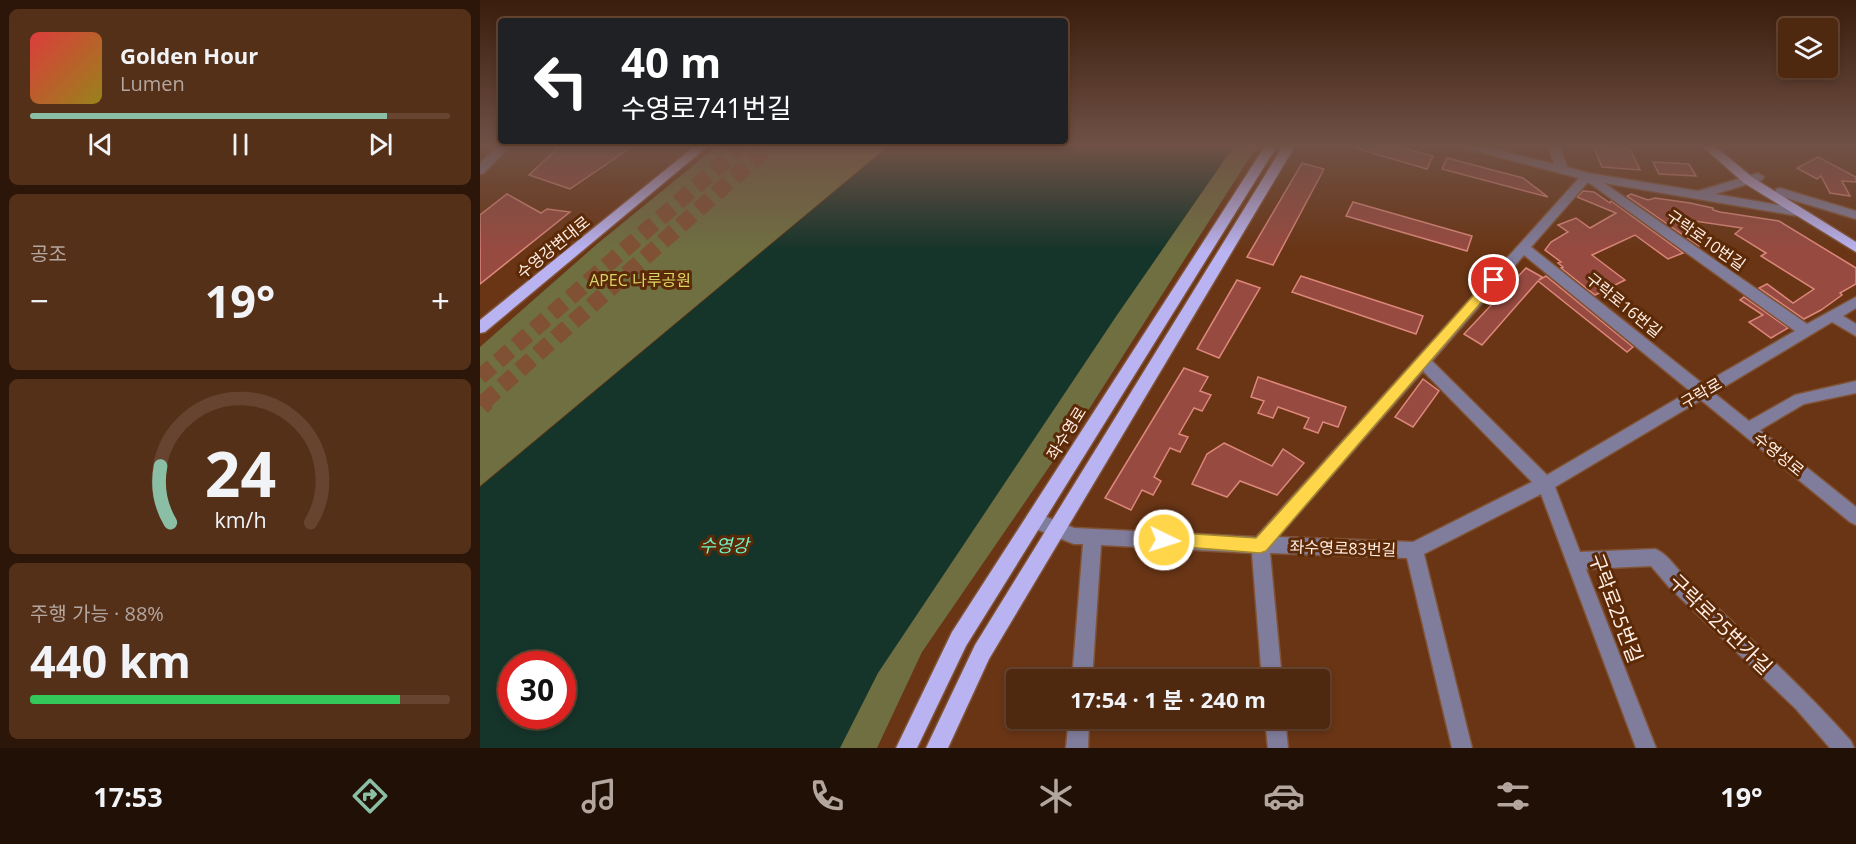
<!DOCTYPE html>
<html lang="ko">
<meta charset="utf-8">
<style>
body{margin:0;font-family:"Open Sans","Noto Sans KR",sans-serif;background:#553019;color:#f1f3f6;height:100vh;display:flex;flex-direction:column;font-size:22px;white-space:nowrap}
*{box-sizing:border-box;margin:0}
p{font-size:20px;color:#b3a69f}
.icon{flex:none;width:33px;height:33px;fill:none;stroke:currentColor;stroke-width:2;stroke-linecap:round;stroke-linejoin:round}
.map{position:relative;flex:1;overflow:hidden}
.side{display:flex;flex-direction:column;gap:9px;padding:9px;background:#2b1609;width:480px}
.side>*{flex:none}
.banner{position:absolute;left:18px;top:18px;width:570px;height:126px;border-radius:6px;box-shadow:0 3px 9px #0003,0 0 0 2px #664430;background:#202124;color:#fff;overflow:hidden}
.buttons{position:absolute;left:1298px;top:18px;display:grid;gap:12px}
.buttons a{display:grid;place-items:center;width:60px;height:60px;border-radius:6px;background:#4f2810;box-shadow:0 3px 9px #0003,0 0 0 2px #664430;font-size:30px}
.speed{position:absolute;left:18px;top:651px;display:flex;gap:12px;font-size:30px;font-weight:700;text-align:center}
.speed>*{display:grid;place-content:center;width:78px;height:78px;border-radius:50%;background:#4f2810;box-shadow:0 3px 9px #0003,0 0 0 2px #664430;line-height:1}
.speed .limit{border:9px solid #d22;background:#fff;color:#111}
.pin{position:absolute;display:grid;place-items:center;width:51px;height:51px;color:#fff;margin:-26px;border:3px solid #fff;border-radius:50%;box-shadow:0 2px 6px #0007}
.me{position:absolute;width:66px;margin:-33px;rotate:94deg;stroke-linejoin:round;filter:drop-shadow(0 0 4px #0008)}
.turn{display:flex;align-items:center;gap:21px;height:126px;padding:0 24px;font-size:27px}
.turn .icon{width:78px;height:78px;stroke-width:2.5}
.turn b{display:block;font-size:42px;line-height:51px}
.big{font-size:45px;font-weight:700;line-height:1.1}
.side .widget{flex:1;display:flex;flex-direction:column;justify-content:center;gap:9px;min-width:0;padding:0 21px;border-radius:9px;background:#553019}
.side .dial{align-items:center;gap:0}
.dial svg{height:156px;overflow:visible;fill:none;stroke:#664430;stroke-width:7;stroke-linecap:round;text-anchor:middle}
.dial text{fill:#f1f3f6;stroke:none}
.song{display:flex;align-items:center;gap:18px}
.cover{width:72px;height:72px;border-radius:9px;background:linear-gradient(135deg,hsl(0 70% 55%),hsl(50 70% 35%))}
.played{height:6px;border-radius:3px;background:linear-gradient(90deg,#8abfa5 85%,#664430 85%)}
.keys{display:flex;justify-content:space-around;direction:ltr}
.heat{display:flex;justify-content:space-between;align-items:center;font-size:33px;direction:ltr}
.charge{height:9px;border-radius:4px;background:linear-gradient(90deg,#34c759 88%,#664430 0)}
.trip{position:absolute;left:526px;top:669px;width:324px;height:60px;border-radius:6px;background:#4f2810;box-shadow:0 3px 9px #0003,0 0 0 2px #664430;font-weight:700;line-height:60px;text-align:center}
.tab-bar{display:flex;height:96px;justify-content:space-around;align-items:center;background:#201006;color:#b3a69f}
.tab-bar .icon{width:42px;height:42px}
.tab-bar .selected{color:#8abfa5}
.tab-bar b{font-size:27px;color:#f1f3f6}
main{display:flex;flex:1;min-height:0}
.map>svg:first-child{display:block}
.green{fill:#6f6f41}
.water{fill:#15342a;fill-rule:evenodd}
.building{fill:#974a40;stroke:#dd877b;stroke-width:1.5}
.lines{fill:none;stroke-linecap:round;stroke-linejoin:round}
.highway-tunnel-far1{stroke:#805134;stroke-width:16;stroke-dasharray:16 8;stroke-linecap:butt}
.highway-tunnel{stroke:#805134;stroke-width:22;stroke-dasharray:22 10;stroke-linecap:butt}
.minor-casing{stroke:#815336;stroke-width:3}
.major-casing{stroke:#815336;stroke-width:3}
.minor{fill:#807d9c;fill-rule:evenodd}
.major{fill:#b9b3f2;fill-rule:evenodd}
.route{fill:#ffd54a;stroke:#a68a30;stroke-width:1.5}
.labels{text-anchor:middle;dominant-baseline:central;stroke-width:6;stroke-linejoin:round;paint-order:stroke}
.street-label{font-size:16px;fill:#ffeee5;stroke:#5d2a08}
.park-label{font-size:16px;fill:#d6d666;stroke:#5d2a08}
.water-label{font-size:18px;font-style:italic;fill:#6df4c8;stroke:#5d2a08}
.near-street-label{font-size:20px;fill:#ffeee5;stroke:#5d2a08}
</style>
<main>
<section class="side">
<div class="widget">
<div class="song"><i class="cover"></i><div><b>Golden Hour</b><p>Lumen</p></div></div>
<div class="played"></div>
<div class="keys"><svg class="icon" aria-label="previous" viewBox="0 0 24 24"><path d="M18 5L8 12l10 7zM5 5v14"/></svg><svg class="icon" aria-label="pause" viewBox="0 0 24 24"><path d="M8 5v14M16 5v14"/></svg><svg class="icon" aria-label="next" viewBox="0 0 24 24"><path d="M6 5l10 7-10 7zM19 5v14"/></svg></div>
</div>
<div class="widget"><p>공조</p>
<div class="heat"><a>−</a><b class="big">19°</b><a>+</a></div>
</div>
<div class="widget dial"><svg viewBox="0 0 100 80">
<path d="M14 69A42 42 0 1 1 86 69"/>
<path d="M14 69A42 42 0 0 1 9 40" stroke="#8abfa5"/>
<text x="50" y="56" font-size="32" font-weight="700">24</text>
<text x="50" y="72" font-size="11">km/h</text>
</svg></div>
<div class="widget"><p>주행 가능 · 88%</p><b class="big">440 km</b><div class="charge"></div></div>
</section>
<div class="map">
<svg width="1376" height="748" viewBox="0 0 1376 748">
<rect width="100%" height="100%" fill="#693515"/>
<g class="green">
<polygon points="237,146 408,146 0,486 0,347 117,244"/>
<polygon points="743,146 777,146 611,406 442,652 397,748 339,748"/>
</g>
<path class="water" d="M409,146H754L635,318L398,673L360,748H0V487ZM32,664H82V716H32Z"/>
<g class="building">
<polygon points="80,146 153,146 90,189 49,175"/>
<polygon points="879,146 915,146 953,156 947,169 878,149"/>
<polygon points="1113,146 1150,149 1160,170 1122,167"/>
<polygon points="1338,157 1376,177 1376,182 1362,181 1370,196 1350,193 1341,176 1337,179 1317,168"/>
<polygon points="967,158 1043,178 1068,197 962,169"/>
<polygon points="1173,162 1209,164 1216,176 1179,174"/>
<polygon points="822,163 844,169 793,265 767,257"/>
<polygon points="1103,191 1114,192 1130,203 1131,201 1203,253 1188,259 1155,235 1112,255 1145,280 1115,295 1081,268 1083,267 1078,263 1081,262 1065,250 1071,242 1088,232 1078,225 1096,218 1110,228 1136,213 1097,197"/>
<polygon points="27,194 61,213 67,209 90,212 0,284 0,215"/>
<polygon points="1151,194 1168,200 1175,198 1210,203 1233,208 1233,210 1240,212 1299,221 1376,268 1376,284 1360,293 1362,295 1341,310 1324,319 1279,288 1287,284 1313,303 1334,289 1281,256 1286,253 1255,234 1262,228 1187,217 1225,243 1219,246 1147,196"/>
<polygon points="873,202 992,236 987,251 866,216"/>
<polygon points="1046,268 1062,277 1059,280 1066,276 1153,347 1147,352 1058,281 1002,345 984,334"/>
<polygon points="821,276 943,316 936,334 812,292"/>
<polygon points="757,280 780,288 739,358 717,349"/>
<polygon points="1264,297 1308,328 1291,338 1269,322 1283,315 1260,300"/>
<polygon points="704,368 728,377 720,391 731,395 722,411 714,408 699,434 708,437 700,452 690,448 674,477 681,481 673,495 662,490 651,510 625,498"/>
<polygon points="778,377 866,407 858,427 843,422 838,433 824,428 829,418 798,407 793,418 778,413 784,401 771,397"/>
<polygon points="943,379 959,391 933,427 915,417"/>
<polygon points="744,443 792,466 803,449 824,463 797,495 760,481 747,497 712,484 727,454"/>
</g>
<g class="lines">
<g class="highway-tunnel-far1">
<polyline points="0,377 262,146"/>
<polyline points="4,402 289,146"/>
</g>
<polyline class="highway-tunnel" points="0,405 5,400"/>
<g class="minor-casing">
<g id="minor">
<polygon points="18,146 30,146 4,173 0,174 0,163"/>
<path d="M982,146H1001L1074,164L1068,146H1080L1087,167L1108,173L1218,191L1278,173L1284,177L1282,180L1235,194L1322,209L1324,212L1322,215L1318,216L1124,183L1327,324L1376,297V308L1363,316L1376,324V336L1352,322L1234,393L1269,421L1315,395L1376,381V393L1324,404L1280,430L1376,507V525L1370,522L1221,400L1075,487L1100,552L1175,549C1189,554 1199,573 1211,583C1266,635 1321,685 1371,741L1374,748H1350L1316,709L1189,587L1171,566L1106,569L1176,748H1156L1061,494L944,554L992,748H972L927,558L790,553L802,680H782L772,553L621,545L612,680H592L603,544H594L548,526L545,520L548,514L554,512L594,528L776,537L1099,178L984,148ZM1108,182L1315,331L1223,384L1051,247ZM1044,255L1210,391L1067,475L952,361ZM943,371L1052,482L933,542L798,537Z"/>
<polygon points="1300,188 1376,211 1376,219 1296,195 1296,189"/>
<polygon points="589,718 609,718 608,748 586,748"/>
<polygon points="785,718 805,718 808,748 788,748"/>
</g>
</g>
<g class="major-casing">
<g id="major">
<polygon points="215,146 228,146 5,332 0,333 0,320"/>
<polygon points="785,146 797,146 486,646 437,748 416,748 472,632"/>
<polygon points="803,146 815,146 509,659 468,748 446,748 495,645"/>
<polygon points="1222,146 1235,146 1272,177 1376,242 1376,252 1264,183"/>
</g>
</g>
<use href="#minor" class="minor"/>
<use href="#major" class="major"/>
</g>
<linearGradient id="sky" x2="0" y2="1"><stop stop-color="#3a1d0c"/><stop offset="0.58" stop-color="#705146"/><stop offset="1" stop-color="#705146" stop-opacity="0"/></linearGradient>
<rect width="1376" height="251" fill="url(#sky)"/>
<polygon class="route" points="1014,275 1018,277 1018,283 786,551 780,553 679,545 676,540 679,535 684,532 776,538 1010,277"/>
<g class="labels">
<g class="street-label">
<text transform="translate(1226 240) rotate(35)">구락로10번길</text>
<text transform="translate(73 247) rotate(-39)">수영강변대로</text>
<text transform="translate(1144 305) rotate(39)">구락로16번길</text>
<text transform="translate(1221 393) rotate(-30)">구락로</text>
<text transform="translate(586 433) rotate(-58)">좌수영로</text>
<text transform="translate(1299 454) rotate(39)">수영성로</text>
<text transform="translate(863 548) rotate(2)">좌수영로83번길</text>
</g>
<g class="park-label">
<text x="160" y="280">APEC 나루공원</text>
</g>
<g class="water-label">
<text x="244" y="545">수영강</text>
</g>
<g class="near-street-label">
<text transform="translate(1136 608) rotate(69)">구락로25번길</text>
<text transform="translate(1241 624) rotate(44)">구락로25번가길</text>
</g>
</g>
</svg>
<div class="buttons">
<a><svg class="icon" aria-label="layers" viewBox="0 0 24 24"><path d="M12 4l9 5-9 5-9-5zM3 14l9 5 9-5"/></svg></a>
</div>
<div class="speed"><div class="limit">30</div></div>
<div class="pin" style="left:1014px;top:280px;background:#d93025"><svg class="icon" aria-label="arrive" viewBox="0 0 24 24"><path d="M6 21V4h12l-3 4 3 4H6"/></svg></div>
<svg class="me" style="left:684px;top:540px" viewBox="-20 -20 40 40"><circle r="17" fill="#ffd54a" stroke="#fff" stroke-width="3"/><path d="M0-11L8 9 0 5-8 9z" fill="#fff"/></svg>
<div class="trip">17:54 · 1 분 · 240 m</div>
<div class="banner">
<div class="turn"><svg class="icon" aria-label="left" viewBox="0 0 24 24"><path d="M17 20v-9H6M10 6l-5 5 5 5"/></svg><div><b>40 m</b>수영로741번길</div></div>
</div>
</div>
</main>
<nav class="tab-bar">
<b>17:53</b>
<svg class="icon selected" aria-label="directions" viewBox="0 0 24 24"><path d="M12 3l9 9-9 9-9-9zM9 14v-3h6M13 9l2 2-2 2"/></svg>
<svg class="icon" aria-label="music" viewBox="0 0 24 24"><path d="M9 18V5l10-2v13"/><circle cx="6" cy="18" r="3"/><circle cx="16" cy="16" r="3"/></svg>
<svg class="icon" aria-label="phone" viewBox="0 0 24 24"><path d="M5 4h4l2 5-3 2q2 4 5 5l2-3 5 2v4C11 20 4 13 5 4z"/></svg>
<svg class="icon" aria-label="climate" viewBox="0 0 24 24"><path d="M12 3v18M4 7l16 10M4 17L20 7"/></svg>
<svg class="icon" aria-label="car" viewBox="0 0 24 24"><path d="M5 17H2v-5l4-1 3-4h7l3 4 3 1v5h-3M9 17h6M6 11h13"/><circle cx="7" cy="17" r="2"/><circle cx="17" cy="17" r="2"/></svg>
<svg class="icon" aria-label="filters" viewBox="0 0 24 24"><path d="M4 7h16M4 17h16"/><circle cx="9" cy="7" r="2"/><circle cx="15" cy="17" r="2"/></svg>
<b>19°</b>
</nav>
